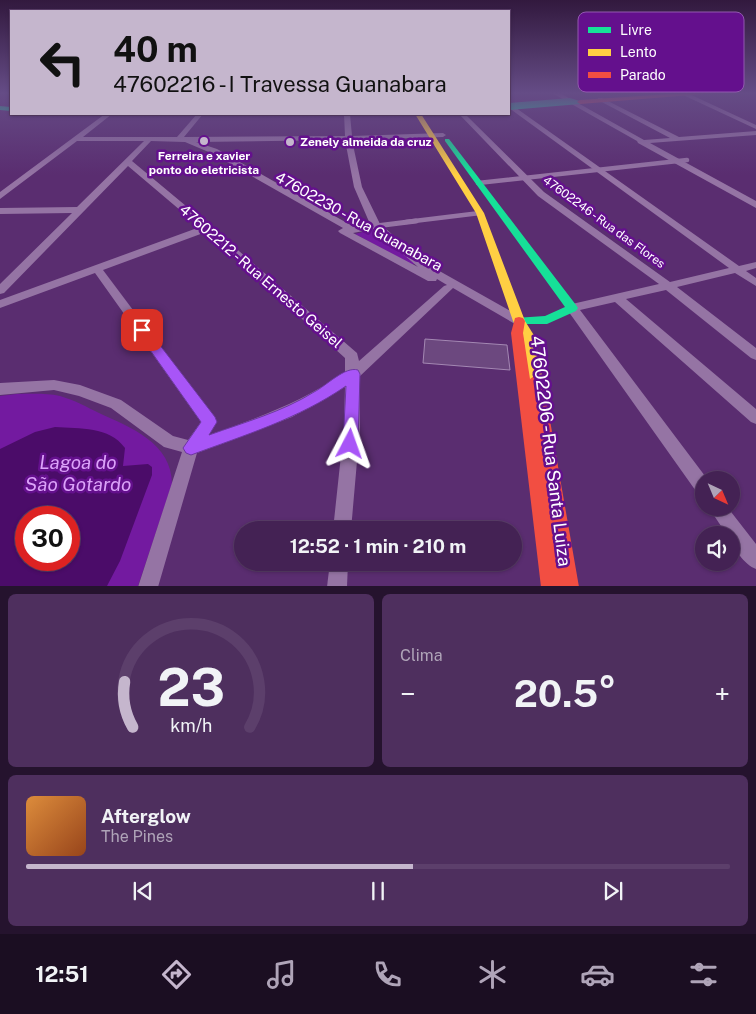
<!DOCTYPE html>
<html lang="pt">
<meta charset="utf-8">
<style>
body{margin:0;font-family:"Public Sans",sans-serif;background:#4e2f5e;color:#f1f3f6;height:100vh;display:flex;flex-direction:column;font-size:19px;white-space:nowrap}
*{box-sizing:border-box;margin:0}
p{font-size:16px;color:#afa4b8}
.icon{flex:none;width:28px;height:28px;fill:none;stroke:currentColor;stroke-width:2;stroke-linecap:round;stroke-linejoin:round}
.map{position:relative;height:586px;overflow:hidden}
.side{display:flex;flex-direction:column;gap:8px;padding:8px;background:#25132e;flex:1}
.side>*{flex:none}
.hud{position:absolute;left:10px;top:10px;width:500px;height:105px;border-radius:0px;box-shadow:0 1px 4px #0004,0 0 0 1px #5c3f6b;background:#c5b6cd;color:#111;overflow:hidden}
.needle{width:32px;rotate:136deg}
.controls{position:absolute;left:695px;top:471px;display:grid;gap:10px}
.controls a{display:grid;place-items:center;width:45px;height:45px;border-radius:50%;background:#442254;box-shadow:0 1px 4px #0004,0 0 0 1px #5c3f6b;font-size:25px}
.speed{position:absolute;left:15px;top:506px;display:flex;gap:10px;font-size:25px;font-weight:700;text-align:center}
.speed>*{display:grid;place-content:center;width:65px;height:65px;border-radius:50%;background:#442254;box-shadow:0 1px 4px #0004,0 0 0 1px #5c3f6b;line-height:1}
.speed .limit{border:8px solid #d22;background:#fff;color:#111}
.pin{position:absolute;display:grid;place-items:center;width:42px;height:42px;color:#fff;margin:-21px;border-radius:10px;box-shadow:0 2px 8px #0006}
.me{position:absolute;width:55px;margin:-28px;rotate:4deg;stroke-linejoin:round;filter:drop-shadow(0 0 4px #0008)}
.turn{display:flex;align-items:center;gap:18px;height:105px;padding:0 20px;font-size:22px}
.turn .icon{width:65px;height:65px;stroke-width:2.5}
.turn b{display:block;font-size:35px;line-height:42px}
.big{font-size:38px;font-weight:700;line-height:1.1}
.side .widget{flex:1;display:flex;flex-direction:column;justify-content:center;gap:8px;min-width:0;padding:0 18px;border-radius:8px;background:#4e2f5e}
.side .dial{align-items:center;gap:0}
.dial svg{height:130px;overflow:visible;fill:none;stroke:#5c3f6b;stroke-width:7;stroke-linecap:round;text-anchor:middle}
.dial text{fill:#f1f3f6;stroke:none}
.song{display:flex;align-items:center;gap:15px}
.cover{width:60px;height:60px;border-radius:8px;background:linear-gradient(135deg,hsl(30 70% 55%),hsl(20 70% 35%))}
.played{height:5px;border-radius:2px;background:linear-gradient(90deg,#c5b6cd 55%,#5c3f6b 55%)}
.keys{display:flex;justify-content:space-around;direction:ltr}
.heat{display:flex;justify-content:space-between;align-items:center;font-size:28px;direction:ltr}
.side .tiles{flex:1;display:grid;gap:8px;grid-template-columns:1fr 1fr}
.widget:last-child{grid-column:span 2}
.trip{position:absolute;left:234px;top:521px;width:288px;height:50px;border-radius:25px;background:#442254;box-shadow:0 1px 4px #0004,0 0 0 1px #5c3f6b;font-weight:700;line-height:50px;text-align:center}
.menu{display:flex;height:80px;justify-content:space-around;align-items:center;background:#1b0e22;color:#afa4b8}
.menu .icon{width:35px;height:35px}
.menu .current{color:#c5b6cd}
.menu b{font-size:22px;color:#f1f3f6}
.map>svg:first-child{display:block}
.green{fill:#731aa0;fill-rule:evenodd}
.water{fill:#4b0c69;fill-rule:evenodd}
.building{fill:#6c487f;stroke:#a488b3}
.lines{fill:none;stroke-linecap:round;stroke-linejoin:round}
.lane-far1{stroke:#9574a4;stroke-width:4.5}
.lane{stroke:#9574a4;stroke-width:5}
.street{fill:#9574a4;fill-rule:evenodd}
.fast{fill:#16e098;fill-rule:evenodd}
.slow{fill:#ffcf43;fill-rule:evenodd}
.jam{fill:#f24e42;fill-rule:evenodd}
.route{fill:#a855f7;stroke:#6d37a1}
.poi-dot{fill:#c5b6cd;stroke:#64108d;stroke-width:2}
.labels{text-anchor:middle;dominant-baseline:central;stroke-width:5;stroke-linejoin:round;paint-order:stroke}
.far-poi-label{font-size:12px;font-weight:bold;fill:#fff;stroke:#64108d;text-anchor:start}
.far-street-label{font-size:12px;fill:#fff;stroke:#64108d}
.street-label{font-size:15px;fill:#fff;stroke:#64108d}
.near-street-label{font-size:18px;fill:#fff;stroke:#64108d}
.near-water-label{font-size:19px;font-style:italic;fill:#dca3fa;stroke:#64108d}
.key{fill:#64108d;stroke:#9258af;stroke-width:1}
.key-label{font-size:14px;fill:#fff}
</style>
<div class="map">
<svg width="756" height="587" viewBox="0 0 756 587">
<rect width="100%" height="100%" fill="#5a2d70"/>
<g class="green">
<polygon points="374,229 416,264 411,264 355,234"/>
<path d="M17,394C31,394 46,393 60,396C74,400 87,407 99,413C130,427 172,443 172,484L138,586H0V396ZM26,518H69V560H26Z"/>
</g>
<path class="water" d="M55,427C80,429 109,426 125,448L123,466L148,464L152,467V475L120,561L107,586H0V449L35,432ZM26,518H69V560H26Z"/>
<polygon class="building" points="425,339 507,345 510,370 423,363"/>
<g class="lines">
<g class="lane-far1">
<polyline points="478,183 687,160"/>
<polyline points="406,222 480,213"/>
</g>
<polyline class="lane" points="376,226 416,221"/>
<g class="street">
<polygon points="552,93 560,93 644,140 670,138 598,100 598,98 602,98 679,137 756,131 756,135 650,143 756,201 756,208 638,143 637,141"/>
<polygon points="687,93 756,125 756,129 681,94"/>
<polygon points="509,103 739,266 756,262 756,268 746,271 756,278 756,286 735,273 677,287 756,348 756,360 751,358 666,290 626,299 756,409 756,424 751,422 615,302 580,310 708,480 704,480 704,496 698,494 566,308 572,304 659,284 538,196 459,114 465,114 544,192 670,282 729,268 509,108"/>
<path d="M105,114H112L83,137H177L197,114H203L184,137L345,136L344,114H350L352,136L443,133L446,135L443,137L352,140L362,187L380,224L427,264L523,318L525,321L523,324H515L453,288L359,377L360,427L351,530H333L344,427L345,387L292,417L197,453L158,587H138L182,452L164,447L111,408L79,396L54,390L0,395V383L54,380L80,385L121,400L173,436L188,440L201,422L95,273L0,308V300L200,227L128,166L4,293L0,294V284L72,213L0,214V208L77,207L144,141H77L0,199V192ZM345,140L354,187L370,224L354,227L217,149L196,142ZM151,141L185,142L211,153L343,228L338,231L340,233L428,281H436L437,279L447,285L444,286L359,361L357,353L210,226L132,161ZM374,229L418,267L353,233ZM206,232L345,358V372C303,402 257,418 209,435L216,422L214,418L103,270Z"/>
<path d="M709,508H728L756,544V569C745,565 731,547 731,535H727Z"/>
<polygon points="330,562 348,562 347,587 327,587"/>
</g>
<g class="fast">
<polygon points="570,98 583,102 580,104 509,110 509,103"/>
<polygon points="0,106 11,107 11,111 0,110"/>
<polygon points="445,139 449,139 576,305 578,308 576,311 547,324 515,324 513,321 515,318 545,316 565,307 445,141"/>
</g>
<g class="slow">
<polygon points="57,114 357,114 354,116 60,116"/>
<polygon points="415,114 421,114 484,213 525,321 535,337 543,380 541,384 536,385 531,384 529,380 523,337 513,321 476,213"/>
</g>
<g class="jam">
<polygon points="684,93 716,93 580,104 577,102 580,100"/>
<polygon points="351,114 438,114 435,116 354,116"/>
<polygon points="519,317 523,318 525,321 523,333 530,379 536,375 541,376 543,380 579,587 541,587 511,333 515,318"/>
</g>
</g>
<linearGradient id="sky" x2="0" y2="1"><stop stop-color="#32193e"/><stop offset="0.53" stop-color="#654c86"/><stop offset="1" stop-color="#654c86" stop-opacity="0"/></linearGradient>
<rect width="756" height="175" fill="url(#sky)"/>
<path class="route" d="M142,326L146,327L215,417L217,422L209,435C245,422 282,412 314,392C326,386 345,366 358,370L360,374L358,444L356,449L350,451L345,449L343,444L346,386C298,419 245,435 191,455L186,453L183,448L201,422L138,333L136,330L138,327Z"/>
<g class="poi-dot">
<circle cx="204" cy="141" r="5"/>
<circle cx="290" cy="142" r="5"/>
</g>
<g class="labels">
<g class="far-poi-label">
<text x="300" y="142">Zenely almeida da cruz</text>
<text x="204" y="156" text-anchor="middle">Ferreira e xavier<tspan x="204" dy="14">ponto do eletricista</tspan></text>
</g>
<g class="far-street-label">
<text transform="translate(604 222) rotate(36)">47602246 - Rua das Flores</text>
</g>
<g class="street-label">
<text transform="translate(359 221) rotate(29)">47602230 - Rua Guanabara</text>
<text transform="translate(261 276) rotate(41)">47602212 - Rua Ernesto Geisel</text>
</g>
<g class="near-street-label">
<text transform="translate(551 451) rotate(83)">47602206 - Rua Santa Luiza</text>
</g>
<g class="near-water-label">
<text x="78" y="462">Lagoa do<tspan x="78" dy="22">São Gotardo</tspan></text>
</g>
</g>
<rect x="578" y="12" width="166" height="80" rx="8" class="key"/>
<rect x="588" y="27" width="23" height="6" fill="#16e098"/>
<rect x="588" y="49" width="23" height="7" fill="#ffcf43"/>
<rect x="588" y="72" width="23" height="6" fill="#f24e42"/>
<g class="key-label">
<text x="620" y="35">Livre</text>
<text x="620" y="57">Lento</text>
<text x="620" y="80">Parado</text>
</g>
</svg>
<div class="controls">
<a><svg class="needle" viewBox="-14 -14 28 28"><path d="M0-13l5 13h-10z" fill="#e53935"/><path d="M0 13l5-13h-10z" fill="#afa4b8"/></svg></a>
<a><svg class="icon" aria-label="sound" viewBox="0 0 24 24"><path d="M4 9h4l5-4v14l-5-4H4zM17 9q2 3 0 6"/></svg></a>
</div>
<div class="speed"><div class="limit">30</div></div>
<div class="pin" style="left:142px;top:330px;background:#d93025"><svg class="icon" aria-label="arrive" viewBox="0 0 24 24"><path d="M6 21V4h12l-3 4 3 4H6"/></svg></div>
<svg class="me" style="left:350px;top:444px" viewBox="-20 -20 40 40"><path d="M0-17L14 15 0 8-14 15z" fill="#a855f7" stroke="#fff" stroke-width="4"/></svg>
<div class="trip">12:52 · 1 min · 210 m</div>
<div class="hud">
<div class="turn"><svg class="icon" aria-label="left" viewBox="0 0 24 24"><path d="M17 20v-9H6M10 6l-5 5 5 5"/></svg><div><b>40 m</b>47602216 - I Travessa Guanabara</div></div>
</div>
</div>
<section class="side">
<div class="tiles">
<div class="widget dial"><svg viewBox="0 0 100 80">
<path d="M14 69A42 42 0 1 1 86 69"/>
<path d="M14 69A42 42 0 0 1 9 41" stroke="#c5b6cd"/>
<text x="50" y="56" font-size="32" font-weight="700">23</text>
<text x="50" y="72" font-size="11">km/h</text>
</svg></div>
<div class="widget"><p>Clima</p>
<div class="heat"><a>−</a><b class="big">20.5°</b><a>+</a></div>
</div>
<div class="widget">
<div class="song"><i class="cover"></i><div><b>Afterglow</b><p>The Pines</p></div></div>
<div class="played"></div>
<div class="keys"><svg class="icon" aria-label="previous" viewBox="0 0 24 24"><path d="M18 5L8 12l10 7zM5 5v14"/></svg><svg class="icon" aria-label="pause" viewBox="0 0 24 24"><path d="M8 5v14M16 5v14"/></svg><svg class="icon" aria-label="next" viewBox="0 0 24 24"><path d="M6 5l10 7-10 7zM19 5v14"/></svg></div>
</div>
</div>
</section>
<nav class="menu">
<b>12:51</b>
<svg class="icon current" aria-label="directions" viewBox="0 0 24 24"><path d="M12 3l9 9-9 9-9-9zM9 14v-3h6M13 9l2 2-2 2"/></svg>
<svg class="icon" aria-label="music" viewBox="0 0 24 24"><path d="M9 18V5l10-2v13"/><circle cx="6" cy="18" r="3"/><circle cx="16" cy="16" r="3"/></svg>
<svg class="icon" aria-label="phone" viewBox="0 0 24 24"><path d="M5 4h4l2 5-3 2q2 4 5 5l2-3 5 2v4C11 20 4 13 5 4z"/></svg>
<svg class="icon" aria-label="climate" viewBox="0 0 24 24"><path d="M12 3v18M4 7l16 10M4 17L20 7"/></svg>
<svg class="icon" aria-label="car" viewBox="0 0 24 24"><path d="M5 17H2v-5l4-1 3-4h7l3 4 3 1v5h-3M9 17h6M6 11h13"/><circle cx="7" cy="17" r="2"/><circle cx="17" cy="17" r="2"/></svg>
<svg class="icon" aria-label="filters" viewBox="0 0 24 24"><path d="M4 7h16M4 17h16"/><circle cx="9" cy="7" r="2"/><circle cx="15" cy="17" r="2"/></svg>
</nav>
